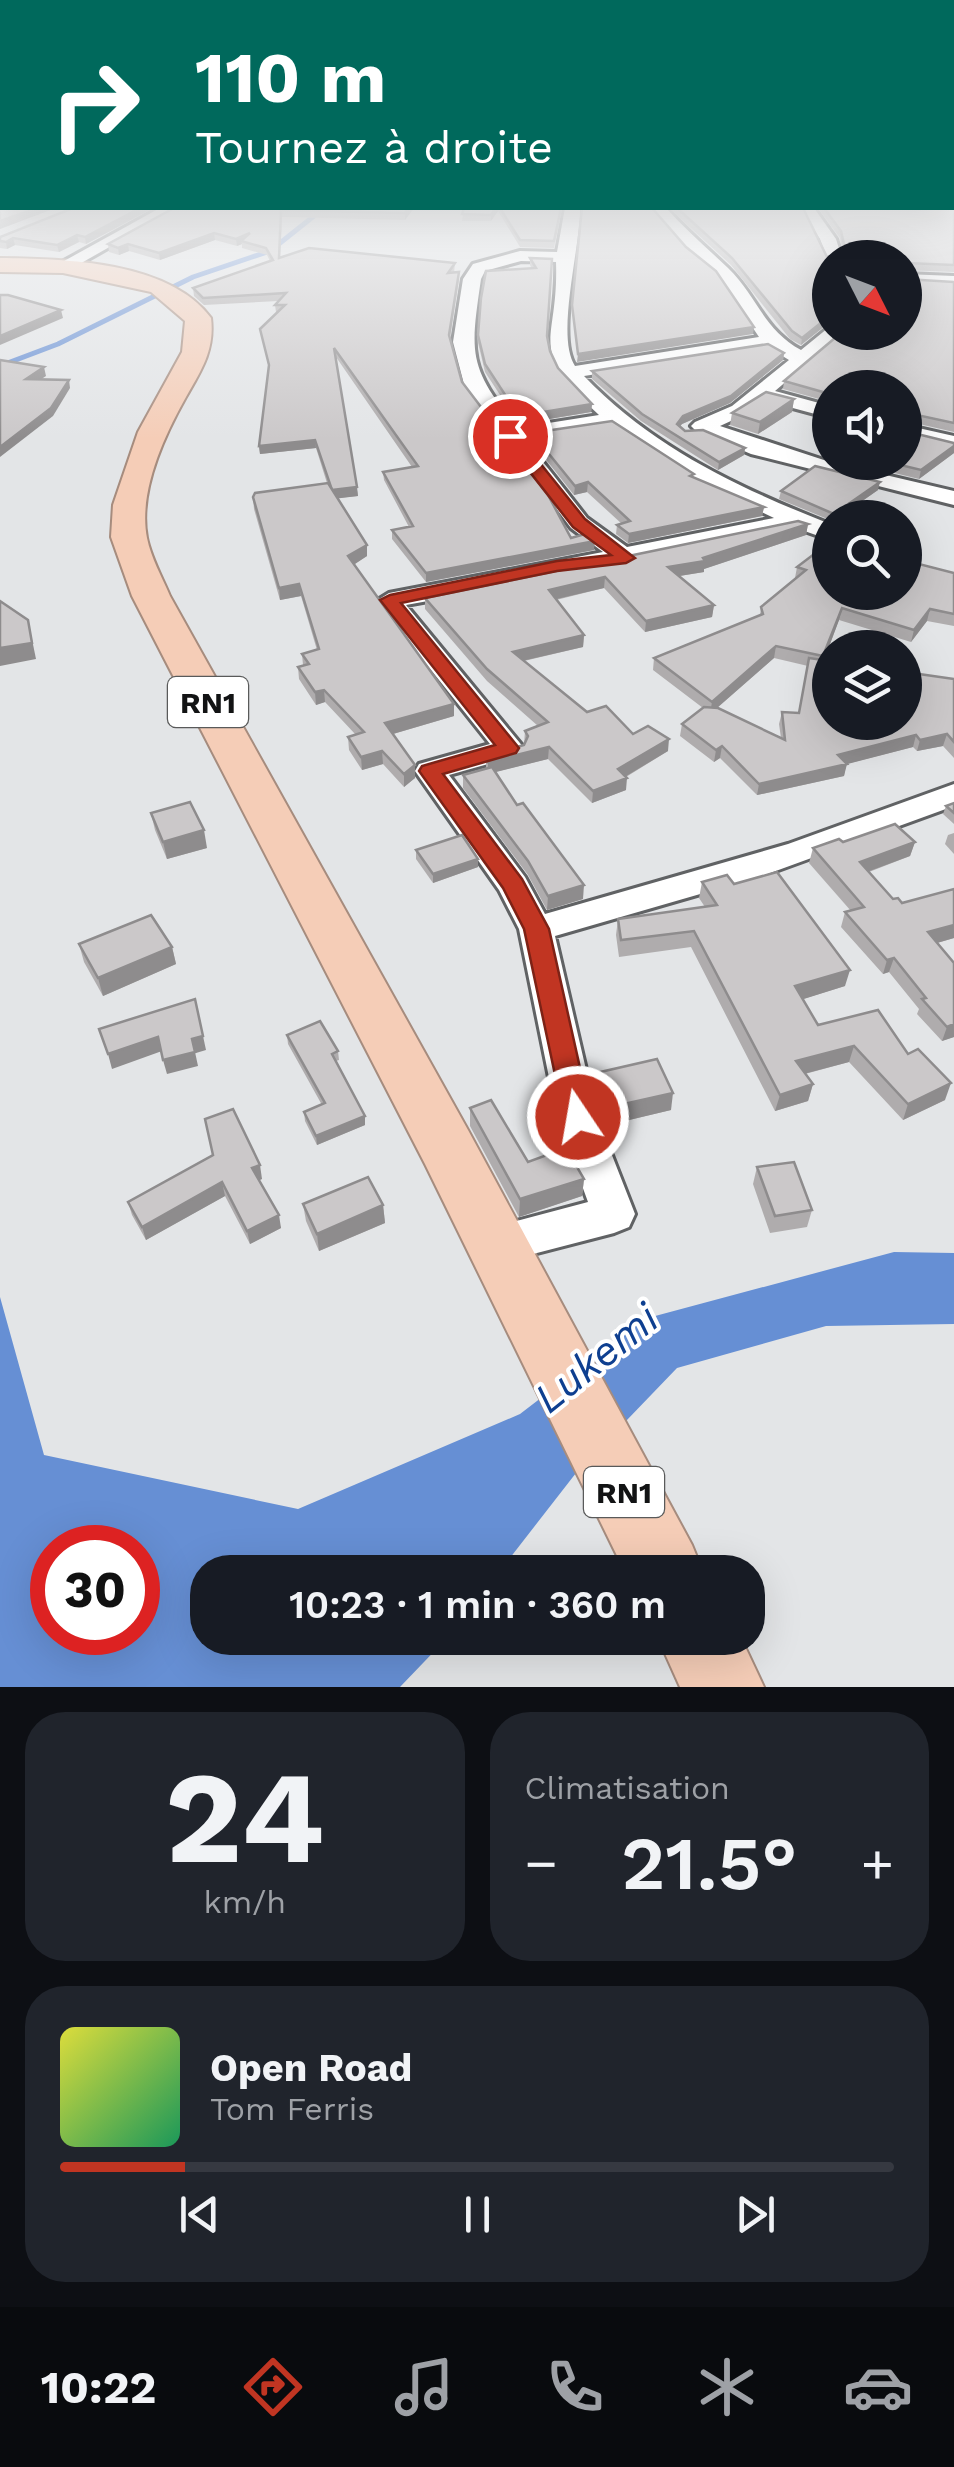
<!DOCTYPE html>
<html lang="fr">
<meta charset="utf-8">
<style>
body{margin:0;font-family:"Work Sans",sans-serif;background:#20242c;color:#f1f3f6;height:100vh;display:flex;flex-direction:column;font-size:38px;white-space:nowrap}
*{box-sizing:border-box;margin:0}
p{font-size:32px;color:#9ea1a6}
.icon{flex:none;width:55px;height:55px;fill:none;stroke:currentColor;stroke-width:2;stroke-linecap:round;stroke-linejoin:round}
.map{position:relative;height:1687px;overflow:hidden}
.sheet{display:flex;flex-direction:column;gap:25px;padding:25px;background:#0d0f14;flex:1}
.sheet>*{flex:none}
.top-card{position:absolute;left:0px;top:0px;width:955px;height:210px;box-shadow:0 10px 40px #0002;background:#00695c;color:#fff;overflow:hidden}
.needle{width:65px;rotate:132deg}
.tools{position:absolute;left:812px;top:240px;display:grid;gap:20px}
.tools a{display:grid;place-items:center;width:110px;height:110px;border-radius:50%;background:#171b24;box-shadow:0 10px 40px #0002;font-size:50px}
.speed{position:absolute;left:30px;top:1525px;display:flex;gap:20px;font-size:50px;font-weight:700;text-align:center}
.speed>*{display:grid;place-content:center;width:130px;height:130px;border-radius:50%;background:#171b24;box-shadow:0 10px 40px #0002;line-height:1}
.speed .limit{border:15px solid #d22;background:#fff;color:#111}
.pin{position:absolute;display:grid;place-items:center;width:85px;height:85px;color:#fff;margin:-42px;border:5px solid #fff;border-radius:50%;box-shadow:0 2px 10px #0007}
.me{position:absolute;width:110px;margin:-55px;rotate:348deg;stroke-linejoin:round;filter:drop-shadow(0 0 8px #0008)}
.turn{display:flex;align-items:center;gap:35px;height:210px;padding:0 30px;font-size:45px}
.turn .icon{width:130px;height:130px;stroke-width:2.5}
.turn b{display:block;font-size:70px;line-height:85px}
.big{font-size:75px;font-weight:600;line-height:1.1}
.sheet .widget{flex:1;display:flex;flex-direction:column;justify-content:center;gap:15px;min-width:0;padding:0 35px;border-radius:40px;background:#20242c}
.sheet .dial{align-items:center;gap:0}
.dial b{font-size:130px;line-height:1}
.song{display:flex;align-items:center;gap:30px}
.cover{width:120px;height:120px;border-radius:15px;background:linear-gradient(135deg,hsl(60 70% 55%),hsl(150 70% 35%))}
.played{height:10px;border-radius:5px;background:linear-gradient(90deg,#c13522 15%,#363941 15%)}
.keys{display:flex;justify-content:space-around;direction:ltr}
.heat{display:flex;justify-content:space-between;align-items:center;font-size:55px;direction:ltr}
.sheet .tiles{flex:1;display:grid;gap:25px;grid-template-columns:1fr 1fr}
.widget:last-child{grid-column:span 2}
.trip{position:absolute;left:190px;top:1555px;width:575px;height:100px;border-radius:40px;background:#171b24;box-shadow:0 10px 40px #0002;font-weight:600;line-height:100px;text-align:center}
.dock{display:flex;height:160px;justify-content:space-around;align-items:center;background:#090b0e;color:#9ea1a6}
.dock .icon{width:70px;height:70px}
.dock .on{color:#c13522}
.dock b{font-size:45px;color:#f1f3f6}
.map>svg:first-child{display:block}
.water{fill:#668fd4;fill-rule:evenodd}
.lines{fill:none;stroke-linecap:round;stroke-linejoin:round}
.stream{stroke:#668fd4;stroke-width:5}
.minor-casing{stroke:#606264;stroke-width:6}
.highway-casing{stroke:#a68c7e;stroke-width:4}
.minor{fill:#fff;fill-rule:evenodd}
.highway{fill:#f5cdb7;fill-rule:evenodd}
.wall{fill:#afacad;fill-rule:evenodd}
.shaded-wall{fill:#8e8c8d}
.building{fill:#cbc8c9;stroke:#8e8c8d;stroke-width:2.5}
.route{fill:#c13522;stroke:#7d2216;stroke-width:2.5}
.labels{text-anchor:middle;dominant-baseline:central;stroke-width:8;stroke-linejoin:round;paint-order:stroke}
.shield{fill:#fff;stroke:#595a5a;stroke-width:2.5}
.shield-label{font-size:30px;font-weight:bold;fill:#121314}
.near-water-label{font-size:42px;font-style:italic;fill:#0e3f90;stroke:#fff}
</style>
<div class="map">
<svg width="954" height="1687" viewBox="0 0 954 1687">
<rect width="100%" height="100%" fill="#e3e5e7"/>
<path class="water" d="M894,1252L954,1253V1324L826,1326L677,1368L576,1473L499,1572H208V1638H447L400,1687H0V1297L44,1455L298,1509L520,1414L644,1319ZM52,1548H138V1632H52Z"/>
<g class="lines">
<polyline class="stream" points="0,366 58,344 193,277 270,251 324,208"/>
<g class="minor-casing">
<g id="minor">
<polygon points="160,208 178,208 69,270 55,266"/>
<path d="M565,208H580C581,245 555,336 575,366L759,337L718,276L688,252L650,208H666C686,230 707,248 728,268C757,296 763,329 801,350L828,328L830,332H844L775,391L830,406V418L763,400L746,414L720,426L830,462L954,491V505L751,454L695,430L691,426L695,422L732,406L789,360L768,347L584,376C653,448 739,488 830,524V540L796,528L626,565L406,605L524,748L520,755L449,775L525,877L545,914L788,844L954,784V806L759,877L555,936L597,1117L635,1214L629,1227L614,1233L498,1263L483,1258L476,1244L483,1230L588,1202L557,1117L519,929L499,890L415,771L419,764L490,744L376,601L389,593L603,552L571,528L465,388L453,342L463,279L473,264L520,251L557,252ZM521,261L556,262C559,346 524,345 599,415L517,428C468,366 470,355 481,279L485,271ZM612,426L686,476L774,518L627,547L587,518L525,439Z"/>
<polygon points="800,208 814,208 836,239 842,258 830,258 828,261 820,239"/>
<polygon points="905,274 954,276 954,286 905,284"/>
<polygon points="905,425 954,436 954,448 905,437"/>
</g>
</g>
<g class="highway-casing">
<g id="highway">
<path d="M0,258C66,259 169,261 211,318C215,350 201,371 186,397C164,436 138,492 147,538C151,558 162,577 170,596L468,1130L692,1545L703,1572H625L425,1164L132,596L111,537L113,505L138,432L182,352L185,321L151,292L63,273L0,272Z"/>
<polygon points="658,1638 741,1638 764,1687 680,1687"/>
</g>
</g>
<use href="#minor" class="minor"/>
<use href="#highway" class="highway"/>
</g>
<g class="wall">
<polygon points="954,202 954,272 905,270 905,258 830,258 830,326 826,325 801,345 790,339 731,265 669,208 803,208 827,257 843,254 840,238 818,208 952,208"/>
<polygon points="153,208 86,244 79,242 59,252 15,245 7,249 0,248 0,237"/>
<polygon points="174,208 414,208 405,220 282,217 280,258 455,263 454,273 459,280 450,338 462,382 571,538 594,550 426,582 392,539 392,530 409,527 384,480 383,472 412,467 336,357 358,496 338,498 367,556 354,564 454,704 454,716 393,734 415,778 404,787 383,764 362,770 349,750 348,737 356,735 325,702 316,705 299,679 298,667 303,665 302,654 317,650 301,596 280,600 254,509 253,497 327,483 316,448 260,454 259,446 269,368 260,329 277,312 276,312 275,305 278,301 204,305 194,296 193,288 270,261 267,255 242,248 242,244 237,246 215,240 160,260 129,251 119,255 109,252 108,244"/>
<polygon points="464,208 562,208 554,248 520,247 498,211 491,221 462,221"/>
<polygon points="530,258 552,259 547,337 550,351 558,368 592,404 591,412 519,424 485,372 478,343 481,298 532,269 530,265"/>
<polygon points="954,282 954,432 906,421 830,388 830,402 783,389 784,381"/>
<polygon points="784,353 783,360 730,403 682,424 680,426 685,431 745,448 744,455 718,470 641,421 592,379 592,371"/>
<polygon points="794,399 792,412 758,434 730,425 732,413"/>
<polygon points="532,433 694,478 764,507 762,516 628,543 616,534 617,525 622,524 587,492 574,495 532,442"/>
<polygon points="954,443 954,453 919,479 850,462 905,462"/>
<polygon points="878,490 838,518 830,518 830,520 779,499 781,491"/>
<polygon points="808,524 806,535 704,569 704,572 679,576 714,605 712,617 645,632 604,588 556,600 584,635 583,647 524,661 587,712 668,751 626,777 626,790 592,803 548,759 495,772 583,899 547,910 528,875 463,788 463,775 486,768 486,756 524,745 525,731 538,726 487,681 425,609 425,598"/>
<path d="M830,542V592L907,561L954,573V626L927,621L911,642L839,620L824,660L954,679V758L943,746L917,751L913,747L846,764L844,776L757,795L720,758L714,762L680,736L682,724L703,708L653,670L654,658L760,616L761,607L795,578L797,567ZM774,658L808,666L799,713L782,712L779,724L781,738L717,708Z"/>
<polygon points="954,803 954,824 943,814 946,806"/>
<polygon points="151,813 207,848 167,859 155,830"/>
<polygon points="954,833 954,854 945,844 948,835"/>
<polygon points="843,842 915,842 910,856 869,872 893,899 902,903 954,889 954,938 937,943 954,1037 942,1041 917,1014 919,1009 889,972 883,974 841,927 845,912 851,911 809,863 813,848"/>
<polygon points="416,850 478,867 433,883 416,859"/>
<polygon points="702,882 734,884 845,986 803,999 818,1025 908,1054 945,1100 903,1120 849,1062 805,1074 813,1084 808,1101 775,1111 691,947 619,957 616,935 618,919 705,907 699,898"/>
<polygon points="79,944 172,947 176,964 103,996 84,962"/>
<polygon points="287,1035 338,1051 339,1060 336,1061 365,1116 365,1125 317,1145 305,1121 304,1112 322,1105 288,1044"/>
<polygon points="596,1073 671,1110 604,1126 595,1091"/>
<polygon points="470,1108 528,1162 584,1179 582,1196 519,1217 470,1126"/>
<polygon points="213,1155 262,1179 259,1180 281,1228 250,1244 225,1196 146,1240 132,1215 128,1202"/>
<polygon points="757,1167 812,1210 807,1227 770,1233 753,1184"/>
<polygon points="303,1204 383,1205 385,1223 319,1251 306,1221"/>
</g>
<g class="shaded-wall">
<polygon points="37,208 56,208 0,229 0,221"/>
<polygon points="140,208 153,208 86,244 85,237"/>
<polygon points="408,208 414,208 405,220 405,213"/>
<polygon points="496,208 498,208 498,211 491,221 491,215"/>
<polygon points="214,233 215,240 160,260 159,253"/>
<polygon points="250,233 241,241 242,244 237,246 236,239"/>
<polygon points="77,235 79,242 59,252 57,245"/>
<polygon points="13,238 15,245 7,249 6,242"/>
<polygon points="128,244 129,251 119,255 118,248"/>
<polygon points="61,310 63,318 0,345 0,336"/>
<polygon points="827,318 826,325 801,345 802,338"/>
<polygon points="754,327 753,334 577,362 578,354"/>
<polygon points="784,353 783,360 730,403 682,424 676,431 677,424 683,416"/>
<polygon points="44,367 46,376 28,388 26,379"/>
<polygon points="69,380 70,388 53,416 0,457 0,447"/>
<polygon points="794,399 792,412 758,434 760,422"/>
<polygon points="592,404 591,412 519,424 519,416"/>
<polygon points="315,440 316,448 260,454 259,446"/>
<polygon points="954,446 954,453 919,479 921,470"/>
<polygon points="745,448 744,455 718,470 719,462"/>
<polygon points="588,482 587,492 574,495 575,486"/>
<polygon points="880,482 878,490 838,518 833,518 834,514"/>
<polygon points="357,487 358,496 333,499 332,490"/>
<polygon points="764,507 762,516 628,543 629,534"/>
<polygon points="808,524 806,535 704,569 704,572 667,578 668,567 703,558"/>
<polygon points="595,541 594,550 426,582 426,573"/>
<polygon points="367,545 367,556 349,568 348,556"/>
<polygon points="605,577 604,588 548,601 549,590"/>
<polygon points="299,584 301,596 280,600 279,588"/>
<polygon points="714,605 712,617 645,632 646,621"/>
<polygon points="842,608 839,620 821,668 823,656"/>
<polygon points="930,609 927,621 911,642 914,630"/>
<polygon points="28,620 36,659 0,666 0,648"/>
<polygon points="584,635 583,647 513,663 513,652"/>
<polygon points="776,646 774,658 710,714 712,702"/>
<polygon points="324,690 325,702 316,705 315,692"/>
<polygon points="454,704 454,716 386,736 385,723"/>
<polygon points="947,734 943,746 917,751 920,740"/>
<polygon points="916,735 913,747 836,767 847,764 844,776 757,795 759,784 838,755"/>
<polygon points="669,739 668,751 618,781 627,778 626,790 592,803 593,791 618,769"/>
<polygon points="722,746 720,758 714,762 716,750"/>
<polygon points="549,747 548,759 488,774 488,762"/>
<polygon points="382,751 383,764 362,770 361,757"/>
<polygon points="415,765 415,778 404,787 404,774"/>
<polygon points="204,830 207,848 167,859 163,842"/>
<polygon points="915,842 910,856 856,876 860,862"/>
<polygon points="478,859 478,867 433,883 433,874"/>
<polygon points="584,885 583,899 547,910 548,896"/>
<polygon points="954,925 954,938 923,947 928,932"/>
<polygon points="172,947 176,964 103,996 98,978"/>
<polygon points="894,958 889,972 883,974 887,960"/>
<polygon points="850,970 845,986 791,1003 795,986"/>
<polygon points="954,1024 954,1037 942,1041 947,1027"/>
<polygon points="203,1036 206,1050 196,1053 192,1039"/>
<polygon points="158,1037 162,1051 112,1069 108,1054"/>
<polygon points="854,1046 849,1062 792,1077 796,1061"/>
<polygon points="195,1052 198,1066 167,1074 163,1060"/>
<polygon points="951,1083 945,1100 903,1120 908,1104"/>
<polygon points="813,1084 808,1101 775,1111 780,1095"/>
<polygon points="673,1093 671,1110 604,1126 606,1108"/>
<polygon points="365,1116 365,1125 317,1145 316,1136"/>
<polygon points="260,1165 262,1179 255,1182 252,1168"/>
<polygon points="584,1179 582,1196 519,1217 520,1199"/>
<polygon points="222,1182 225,1196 146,1240 142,1227"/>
<polygon points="383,1205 385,1223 319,1251 317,1234"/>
<polygon points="279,1215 281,1228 250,1244 247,1231"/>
</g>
<g class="building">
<polygon points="0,202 2,202 2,208 37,208 0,221"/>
<polygon points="952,202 954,202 954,265 907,263 905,265 905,258 830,258 830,318 827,318 802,338 792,331 732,258 677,208 803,208 827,257 846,253 841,231 824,208 952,208"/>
<polygon points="73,208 140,208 85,237 77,235 57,245 13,238 6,242 0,241 0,237"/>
<polygon points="174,208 408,208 405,213 281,210 279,258 309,248 455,263 448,273 459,272 449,335 462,382 548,495 571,538 585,534 595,541 426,573 392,530 413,526 383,472 418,466 334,348 357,487 332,490 315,440 259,446 269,365 260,329 285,305 275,305 286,293 203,298 193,288 273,260 266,248 241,241 250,233 236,239 214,233 159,253 128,244 118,248 108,244"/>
<polygon points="464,208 496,208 491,215 462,214"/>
<polygon points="500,208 561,208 554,241 520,240"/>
<polygon points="582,208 652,208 686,247 716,271 754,327 578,354 572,305"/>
<polygon points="530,258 552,259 547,336 550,351 558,368 592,404 519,416 485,364 478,335 481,298 486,271 536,268"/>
<polygon points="905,279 954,282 954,423 908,413 905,415 905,388 830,388 830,394 784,381 842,332 905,332"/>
<polygon points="0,295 8,295 61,310 0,336"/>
<polygon points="768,344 784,353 731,396 683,416 677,424 685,431 703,430 745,448 719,462 642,414 592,371"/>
<polygon points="0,360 44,367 26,379 69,380 51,408 0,447"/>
<polygon points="766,392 794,399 760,422 732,413"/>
<polygon points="612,421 694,474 690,476 764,507 629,534 617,525 630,521 588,482 575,486 532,433"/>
<polygon points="905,431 954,443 954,446 921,470 888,462 905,462"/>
<polygon points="815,466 880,482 834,514 781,491"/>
<polygon points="328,483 367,545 348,556 454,704 385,723 415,765 404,774 382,751 361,757 348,737 364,732 324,690 315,692 298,667 309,664 302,654 319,649 299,584 279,588 253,497 255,493"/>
<polygon points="798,521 808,524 703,558 705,561 668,567 714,605 646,621 605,577 549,590 584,635 513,652 587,712 606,706 633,734 648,726 669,739 618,769 627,778 593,791 549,747 488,762 486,756 524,745 528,736 525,731 548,722 487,669 425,598"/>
<polygon points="830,542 830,592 905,592 905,558 907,561 954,573 954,614 930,609 914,630 842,608 823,656 776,646 712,702 654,658 763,614 761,607 806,570 797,567"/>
<polygon points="0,601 28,620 32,643 0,648"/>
<polygon points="809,658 830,661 830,722 905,722 905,672 954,679 954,742 947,734 920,740 916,735 838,755 847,764 759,784 722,746 716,750 682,724 704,707 718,708 785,740 782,712 799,713"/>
<polygon points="492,767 517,805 523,803 584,885 548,896 528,861 463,775"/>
<polygon points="190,802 204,830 163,842 151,813"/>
<polygon points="954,803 954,813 946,806"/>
<polygon points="895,824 915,842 860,862 893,899 898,898 902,903 954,889 954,925 928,932 954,963 954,1024 947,1027 922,999 926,998 894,958 887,960 845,912 864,907 813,848 839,839 843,842"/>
<polygon points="462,835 478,859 433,874 416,850"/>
<polygon points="777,872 850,970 795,986 818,1025 878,1010 908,1054 918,1049 951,1083 908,1104 854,1046 796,1061 813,1084 780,1095 694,931 621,940 618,919 717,905 702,882 727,875 734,884"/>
<polygon points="151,915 172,947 98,978 79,944"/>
<polygon points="195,999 203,1036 192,1039 195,1052 163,1060 158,1037 108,1054 99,1029"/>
<polygon points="320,1021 338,1051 332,1054 365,1116 316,1136 304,1112 325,1103 287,1035"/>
<polygon points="657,1059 673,1093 606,1108 596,1073"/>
<polygon points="491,1100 528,1162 566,1148 584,1179 520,1199 470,1108"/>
<polygon points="233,1109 260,1165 252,1168 279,1215 247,1231 222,1182 142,1227 128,1202 213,1155 205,1119"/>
<polygon points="794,1162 812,1210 775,1216 757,1167"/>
<polygon points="368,1177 383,1205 317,1234 303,1204"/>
</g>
<linearGradient id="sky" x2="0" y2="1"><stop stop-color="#74a5e0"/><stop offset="0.46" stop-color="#f2f3f4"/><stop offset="1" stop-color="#f2f3f4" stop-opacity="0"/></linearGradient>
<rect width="954" height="439" fill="url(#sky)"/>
<polygon class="route" points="504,432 515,432 585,519 635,558 626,563 557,571 401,603 519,748 516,753 443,774 522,879 549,929 591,1117 587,1125 578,1128 568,1125 564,1117 524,929 503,888 419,771 422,766 495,745 380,600 390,595 557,561 611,555 573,527 504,439"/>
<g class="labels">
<g class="shield">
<rect x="168" y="677" width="80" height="50" rx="8"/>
<rect x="584" y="1467" width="80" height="50" rx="8"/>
</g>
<g class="shield-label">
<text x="208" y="702">RN1</text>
<text x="624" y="1492">RN1</text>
</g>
<g class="near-water-label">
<text transform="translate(596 1358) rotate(-39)">Lukemi</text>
</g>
</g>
</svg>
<div class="tools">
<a><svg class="needle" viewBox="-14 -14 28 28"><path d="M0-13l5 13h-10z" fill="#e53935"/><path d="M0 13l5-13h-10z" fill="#9ea1a6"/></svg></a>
<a><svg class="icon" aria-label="sound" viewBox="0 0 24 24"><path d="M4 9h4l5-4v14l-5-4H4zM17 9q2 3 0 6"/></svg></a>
<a><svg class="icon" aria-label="search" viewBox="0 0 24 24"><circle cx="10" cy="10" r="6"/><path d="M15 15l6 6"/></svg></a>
<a><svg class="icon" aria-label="layers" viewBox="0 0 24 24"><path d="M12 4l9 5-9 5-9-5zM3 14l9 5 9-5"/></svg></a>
</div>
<div class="speed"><div class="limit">30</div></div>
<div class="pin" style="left:510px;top:436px;background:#d93025"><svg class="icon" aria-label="arrive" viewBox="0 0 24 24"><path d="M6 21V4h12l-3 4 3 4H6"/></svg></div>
<svg class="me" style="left:578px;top:1117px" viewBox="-20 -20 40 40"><circle r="17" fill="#c13522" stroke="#fff" stroke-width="3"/><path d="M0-11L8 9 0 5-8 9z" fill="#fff"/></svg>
<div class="trip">10:23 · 1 min · 360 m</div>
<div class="top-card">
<div class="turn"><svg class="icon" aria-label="right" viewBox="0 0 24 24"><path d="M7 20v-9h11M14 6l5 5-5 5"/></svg><div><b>110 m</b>Tournez à droite</div></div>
</div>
</div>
<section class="sheet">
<div class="tiles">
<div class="widget dial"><b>24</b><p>km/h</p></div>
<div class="widget"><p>Climatisation</p>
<div class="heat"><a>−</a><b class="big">21.5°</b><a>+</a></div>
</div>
<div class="widget">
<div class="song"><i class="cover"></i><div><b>Open Road</b><p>Tom Ferris</p></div></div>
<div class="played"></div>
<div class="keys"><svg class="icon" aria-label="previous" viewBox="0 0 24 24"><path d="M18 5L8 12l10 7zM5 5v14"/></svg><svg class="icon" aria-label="pause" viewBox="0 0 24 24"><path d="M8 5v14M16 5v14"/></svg><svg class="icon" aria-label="next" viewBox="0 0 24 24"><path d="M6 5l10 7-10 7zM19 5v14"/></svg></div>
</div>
</div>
</section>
<nav class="dock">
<b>10:22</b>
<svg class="icon on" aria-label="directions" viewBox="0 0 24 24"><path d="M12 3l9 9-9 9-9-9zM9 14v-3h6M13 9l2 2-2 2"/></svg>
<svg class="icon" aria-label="music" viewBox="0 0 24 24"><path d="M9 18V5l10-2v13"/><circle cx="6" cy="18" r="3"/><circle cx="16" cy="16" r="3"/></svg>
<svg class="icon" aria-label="phone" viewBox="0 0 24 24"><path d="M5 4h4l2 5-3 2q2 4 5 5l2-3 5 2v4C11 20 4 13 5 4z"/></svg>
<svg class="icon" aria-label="climate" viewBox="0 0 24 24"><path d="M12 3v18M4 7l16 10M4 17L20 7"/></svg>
<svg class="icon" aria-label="car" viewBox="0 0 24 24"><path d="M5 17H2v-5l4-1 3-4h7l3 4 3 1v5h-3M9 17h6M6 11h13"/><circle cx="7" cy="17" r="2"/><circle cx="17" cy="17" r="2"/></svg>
</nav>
